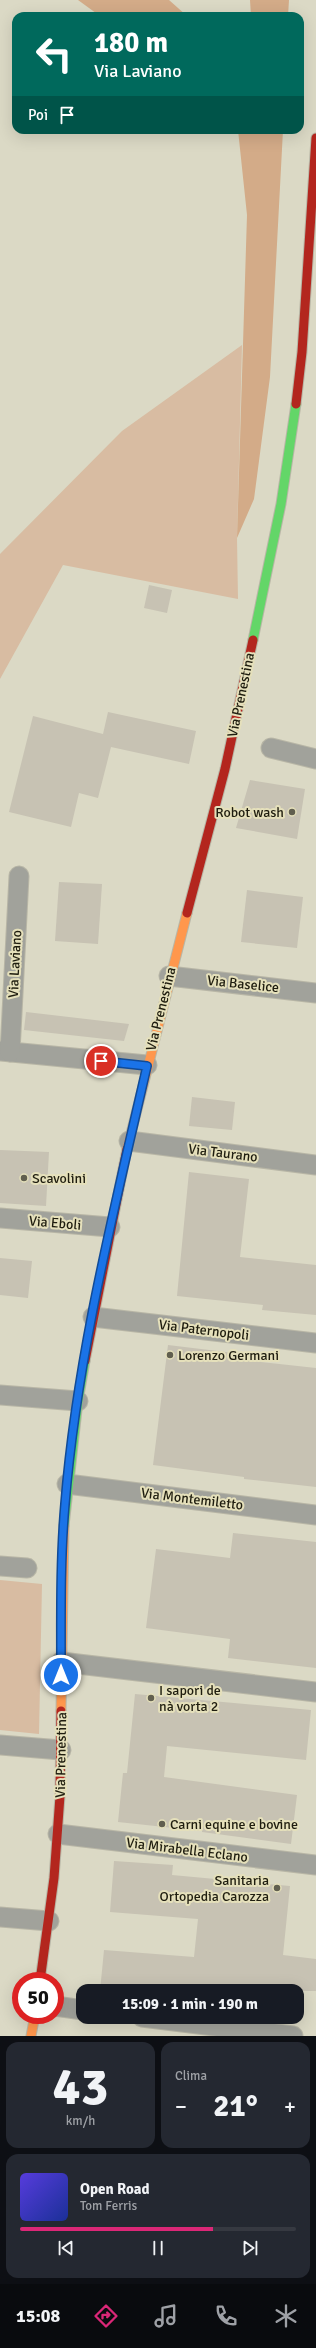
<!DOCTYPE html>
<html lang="it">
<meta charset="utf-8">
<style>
body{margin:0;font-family:Signika,sans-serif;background:#242831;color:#f1f3f6;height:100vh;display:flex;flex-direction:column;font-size:15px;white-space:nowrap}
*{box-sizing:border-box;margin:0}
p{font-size:13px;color:#9ea1a6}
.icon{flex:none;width:22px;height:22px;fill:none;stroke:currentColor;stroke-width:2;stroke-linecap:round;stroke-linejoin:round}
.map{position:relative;height:2036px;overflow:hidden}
.sheet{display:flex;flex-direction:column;gap:6px;padding:6px;background:#0d0f14;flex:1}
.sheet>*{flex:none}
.hud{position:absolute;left:12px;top:12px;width:292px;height:122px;border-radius:12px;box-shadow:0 4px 16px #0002;background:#00695c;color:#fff;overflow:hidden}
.speed{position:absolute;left:12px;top:1972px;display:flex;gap:8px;font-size:20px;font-weight:700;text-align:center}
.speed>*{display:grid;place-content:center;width:52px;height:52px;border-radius:50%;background:#171b24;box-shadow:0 4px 16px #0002;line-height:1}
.speed .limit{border:6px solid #d22;background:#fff;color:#111}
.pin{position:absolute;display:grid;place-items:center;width:34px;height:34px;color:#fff;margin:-17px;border:2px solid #fff;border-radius:50%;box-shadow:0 1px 4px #0007}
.me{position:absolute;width:44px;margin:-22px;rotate:0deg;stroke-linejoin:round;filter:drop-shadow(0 0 3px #0008)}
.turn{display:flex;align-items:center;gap:14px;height:84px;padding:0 16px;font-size:18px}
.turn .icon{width:52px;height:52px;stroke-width:2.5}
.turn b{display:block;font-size:28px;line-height:34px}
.then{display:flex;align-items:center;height:38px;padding:0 16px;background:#0003;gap:8px;font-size:15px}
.big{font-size:30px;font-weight:700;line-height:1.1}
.sheet .tile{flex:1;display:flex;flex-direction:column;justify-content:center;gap:6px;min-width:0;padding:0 14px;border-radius:12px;background:#242831}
.sheet .dial{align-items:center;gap:0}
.dial b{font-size:52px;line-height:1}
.song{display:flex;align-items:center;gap:12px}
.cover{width:48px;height:48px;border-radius:6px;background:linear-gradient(135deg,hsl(250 70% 55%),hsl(230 70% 35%))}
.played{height:4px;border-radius:2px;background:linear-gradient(90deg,#db2777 70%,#363941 70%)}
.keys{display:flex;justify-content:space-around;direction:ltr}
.heat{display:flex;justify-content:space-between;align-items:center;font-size:22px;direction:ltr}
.sheet .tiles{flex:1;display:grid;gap:6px;grid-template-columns:1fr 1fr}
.tile:last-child{grid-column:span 2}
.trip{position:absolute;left:76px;top:1984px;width:228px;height:40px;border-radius:12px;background:#171b24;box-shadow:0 4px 16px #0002;font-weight:700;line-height:40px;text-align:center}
.tabs{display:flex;height:64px;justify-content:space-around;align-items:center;background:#090b0e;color:#9ea1a6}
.tabs .icon{width:28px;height:28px}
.tabs .active{color:#db2777}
.tabs b{font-size:18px;color:#f1f3f6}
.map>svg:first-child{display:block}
.green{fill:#d8bca2}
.forest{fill:#d3ab88}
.building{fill:#c7c2b3}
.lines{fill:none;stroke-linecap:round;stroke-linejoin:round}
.street-casing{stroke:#b8b6a6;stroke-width:21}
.fast-casing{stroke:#b8b6a6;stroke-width:11}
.slow-casing{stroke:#b8b6a6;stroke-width:11}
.jam-casing{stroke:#b8b6a6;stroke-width:11}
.street{stroke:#a1a29b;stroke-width:19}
.fast{stroke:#63d668;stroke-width:9}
.slow{stroke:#ff974d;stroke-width:9}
.jam{stroke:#b3261e;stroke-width:9}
.route-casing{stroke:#114b97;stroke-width:10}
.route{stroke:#1a73e8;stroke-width:7}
.poi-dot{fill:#615f4f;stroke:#e5e0bb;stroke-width:1.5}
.labels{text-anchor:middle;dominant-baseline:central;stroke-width:4;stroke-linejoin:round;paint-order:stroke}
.street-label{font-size:14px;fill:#1f1d0f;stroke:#e5e0bb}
.poi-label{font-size:14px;fill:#1f1d0f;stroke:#e5e0bb;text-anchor:start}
</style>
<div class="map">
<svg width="316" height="2036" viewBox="0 0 316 2036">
<rect width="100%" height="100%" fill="#dbd9c5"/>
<g class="green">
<polygon points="242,345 237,538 238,599 63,565 0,679 0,554 122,431"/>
<polygon points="0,1580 42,1584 39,1734 0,1730"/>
</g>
<g class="forest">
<polygon points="78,0 169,0 187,16 100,16"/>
<polygon points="250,0 289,0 288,16 251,16"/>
<polygon points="238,130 283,130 270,377 254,499 237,538 247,215"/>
</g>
<g class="building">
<polygon points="149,585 172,590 167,613 144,608"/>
<polygon points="108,712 196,731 189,764 111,747 98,798 79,793 71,827 9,812 33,716 103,734"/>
<polygon points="250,780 305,789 297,839 236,828"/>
<polygon points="59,882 102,884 98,944 55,941"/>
<polygon points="247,890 303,897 297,948 241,942"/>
<polygon points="26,1012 129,1024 124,1041 24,1030"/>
<polygon points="192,1097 235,1102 232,1130 189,1126"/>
<polygon points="0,1150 49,1152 46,1206 0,1203"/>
<polygon points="189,1172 249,1179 240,1257 316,1265 316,1315 262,1310 263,1305 177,1296"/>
<polygon points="0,1258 32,1261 28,1298 0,1295"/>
<polygon points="168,1345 234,1353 233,1359 316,1368 316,1487 244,1479 244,1477 153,1465"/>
<polygon points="233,1533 316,1542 316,1668 228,1658 230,1639 146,1628 156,1549 230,1558"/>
<polygon points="135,1694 311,1710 306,1760 167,1746 164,1777 297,1795 291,1844 202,1832 202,1831 118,1822 123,1773 127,1773"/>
<polygon points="114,1861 173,1865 172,1875 290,1886 283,1955 316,1959 316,1991 100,1991 104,1950 194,1957 198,1919 110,1912"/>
</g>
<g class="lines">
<g class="street-casing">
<g id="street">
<polyline points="271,748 316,759"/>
<polyline points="169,976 316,993"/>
<polyline points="0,1051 147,1065"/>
<polyline points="10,1052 19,876"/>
<polyline points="129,1141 316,1165"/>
<polyline points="0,1218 110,1227"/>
<polyline points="93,1317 316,1343"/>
<polyline points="0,1395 78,1401"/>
<polyline points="67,1484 316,1515"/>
<polyline points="0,1566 27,1568"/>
<polyline points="61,1662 316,1692"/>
<polyline points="0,1745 61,1750"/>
<polyline points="58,1834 316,1865"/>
<polyline points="0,1917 49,1921"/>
<polyline points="55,2006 83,2010"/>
<polyline points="142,2017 293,2036"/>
</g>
</g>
<g class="fast-casing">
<g id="fast">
<polyline points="253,640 281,504 296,404"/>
<polyline points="64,1526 78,1401 85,1361"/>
</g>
</g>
<g class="slow-casing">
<g id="slow">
<polyline points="127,1149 187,913"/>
<polyline points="61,1711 64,1526"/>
<polyline points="31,2036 35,2015"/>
</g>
</g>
<g class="jam-casing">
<g id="jam">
<polyline points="296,404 302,352 316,138"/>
<polyline points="187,913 225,769 253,640"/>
<polyline points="85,1361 127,1149"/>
<polyline points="40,1981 54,1878 60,1796 61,1711"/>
</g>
</g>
<use href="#street" class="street"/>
<use href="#fast" class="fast"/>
<use href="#slow" class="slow"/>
<use href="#jam" class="jam"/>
</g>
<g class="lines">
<g class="route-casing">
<path id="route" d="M61,1675C61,1618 60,1561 65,1504C77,1356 114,1210 147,1066L101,1061"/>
</g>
<use href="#route" class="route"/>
</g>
<g class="poi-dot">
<circle cx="292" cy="812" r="4"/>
<circle cx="24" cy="1178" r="4"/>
<circle cx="170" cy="1355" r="4"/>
<circle cx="151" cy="1698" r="4"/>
<circle cx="162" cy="1824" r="4"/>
<circle cx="277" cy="1888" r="4"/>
</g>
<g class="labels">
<g class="street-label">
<text transform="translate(241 695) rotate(-78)">Via Prenestina</text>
<text transform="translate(15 964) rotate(-87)">Via Laviano</text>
<text transform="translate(243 984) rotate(6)">Via Baselice</text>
<text transform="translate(161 1009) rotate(-76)">Via Prenestina</text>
<text transform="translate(223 1153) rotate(7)">Via Taurano</text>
<text transform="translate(55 1223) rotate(5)">Via Eboli</text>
<text transform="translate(204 1330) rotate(7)">Via Paternopoli</text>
<text transform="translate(192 1499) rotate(7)">Via Montemiletto</text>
<text transform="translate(61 1755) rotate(-89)">Via Prenestina</text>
<text transform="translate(187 1850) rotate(7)">Via Mirabella Eclano</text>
</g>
<g class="poi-label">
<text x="284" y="812" text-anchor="end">Robot wash</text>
<text x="32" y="1178">Scavolini</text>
<text x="178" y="1355">Lorenzo Germani</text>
<text x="159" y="1690">I sapori de<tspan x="159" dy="16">nà vorta 2</tspan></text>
<text x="170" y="1824">Carni equine e bovine</text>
<text x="269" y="1880" text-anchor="end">Sanitaria<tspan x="269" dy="16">Ortopedia Carozza</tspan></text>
</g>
</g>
</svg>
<div class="speed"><div class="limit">50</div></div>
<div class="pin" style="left:101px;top:1061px;background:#d93025"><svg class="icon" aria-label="arrive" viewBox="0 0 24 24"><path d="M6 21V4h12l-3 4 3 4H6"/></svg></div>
<svg class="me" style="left:61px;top:1675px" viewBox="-20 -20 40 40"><circle r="17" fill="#1a73e8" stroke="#fff" stroke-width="3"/><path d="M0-11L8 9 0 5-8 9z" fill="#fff"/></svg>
<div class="trip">15:09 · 1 min · 190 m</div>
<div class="hud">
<div class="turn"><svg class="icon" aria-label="left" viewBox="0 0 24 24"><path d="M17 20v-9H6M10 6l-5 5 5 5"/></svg><div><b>180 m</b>Via Laviano</div></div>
<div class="then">Poi<svg class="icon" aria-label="arrive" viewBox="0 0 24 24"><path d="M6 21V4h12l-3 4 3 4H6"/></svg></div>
</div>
</div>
<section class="sheet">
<div class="tiles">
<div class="tile dial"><b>43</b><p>km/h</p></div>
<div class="tile"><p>Clima</p>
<div class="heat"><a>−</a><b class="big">21°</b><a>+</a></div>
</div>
<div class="tile">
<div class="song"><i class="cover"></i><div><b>Open Road</b><p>Tom Ferris</p></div></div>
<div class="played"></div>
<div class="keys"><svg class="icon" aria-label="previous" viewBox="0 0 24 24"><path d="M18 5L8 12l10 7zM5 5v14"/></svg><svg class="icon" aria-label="pause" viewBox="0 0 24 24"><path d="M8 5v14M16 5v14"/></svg><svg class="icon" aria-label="next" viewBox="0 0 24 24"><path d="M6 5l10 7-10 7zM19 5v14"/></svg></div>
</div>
</div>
</section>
<nav class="tabs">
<b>15:08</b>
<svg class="icon active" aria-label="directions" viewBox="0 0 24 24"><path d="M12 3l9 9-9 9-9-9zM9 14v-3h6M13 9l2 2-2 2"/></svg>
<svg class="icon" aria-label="music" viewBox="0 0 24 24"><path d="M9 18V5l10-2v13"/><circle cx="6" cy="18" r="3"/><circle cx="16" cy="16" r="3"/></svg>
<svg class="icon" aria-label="phone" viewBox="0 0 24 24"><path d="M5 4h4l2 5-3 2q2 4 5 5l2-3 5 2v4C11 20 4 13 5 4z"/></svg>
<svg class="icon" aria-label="climate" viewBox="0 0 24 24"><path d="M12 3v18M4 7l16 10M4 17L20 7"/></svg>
</nav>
